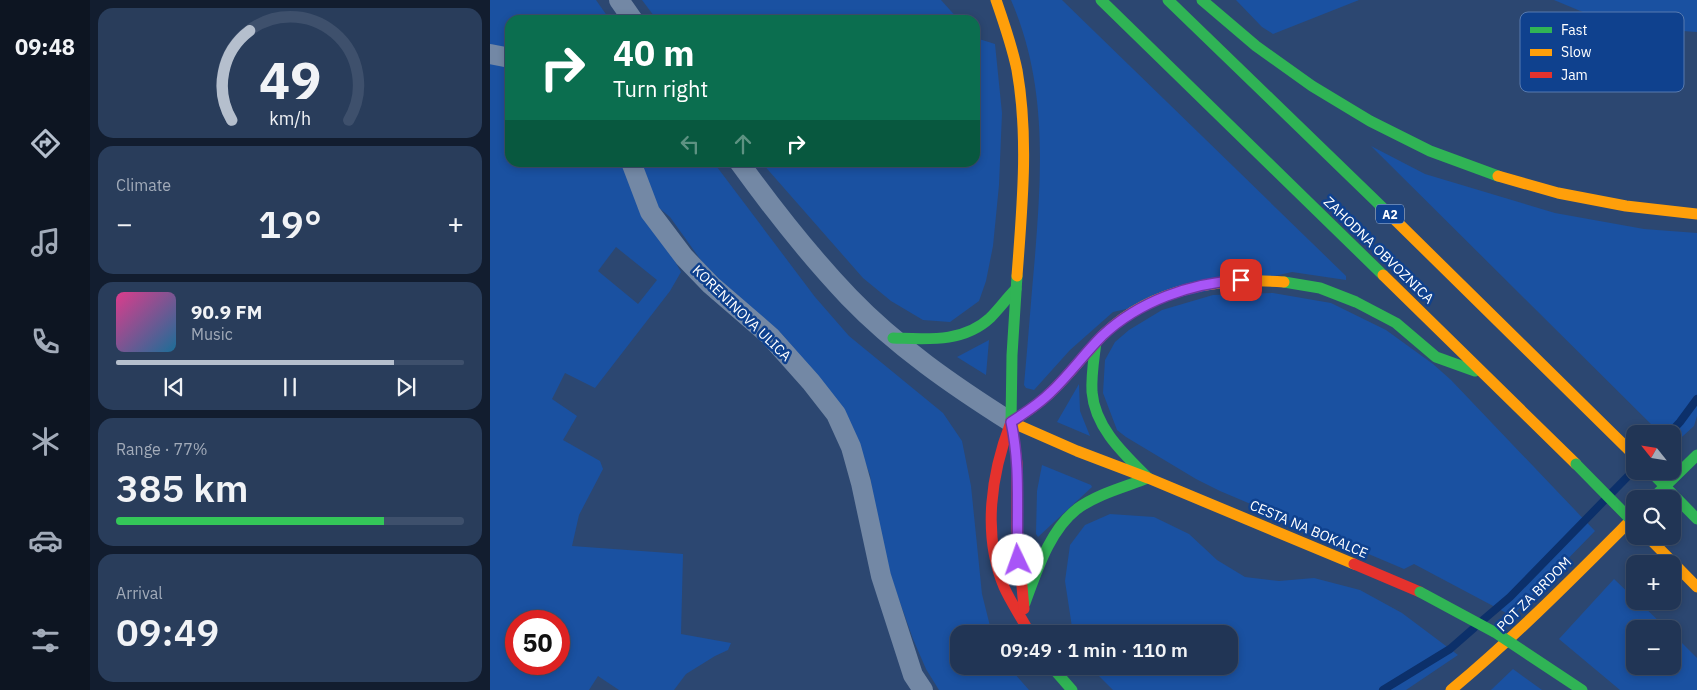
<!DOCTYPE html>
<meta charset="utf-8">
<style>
body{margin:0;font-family:"IBM Plex Sans",sans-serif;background:#293d5b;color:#f1f3f6;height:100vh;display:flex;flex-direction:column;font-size:19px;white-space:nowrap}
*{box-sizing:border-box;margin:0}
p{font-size:16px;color:#a2abb9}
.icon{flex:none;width:28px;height:28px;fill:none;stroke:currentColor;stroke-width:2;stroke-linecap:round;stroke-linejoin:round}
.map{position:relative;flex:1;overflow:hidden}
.drawer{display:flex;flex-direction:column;gap:8px;padding:8px;background:#121d2f;width:400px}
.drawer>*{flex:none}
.hud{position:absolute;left:15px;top:15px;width:475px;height:152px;border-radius:15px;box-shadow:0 2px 8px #0003,0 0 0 1px #3e506c;background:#0b6e4f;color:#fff;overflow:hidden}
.needle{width:32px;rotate:300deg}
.tools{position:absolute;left:1136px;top:425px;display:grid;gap:10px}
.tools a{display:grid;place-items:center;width:55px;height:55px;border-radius:10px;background:#213555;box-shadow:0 2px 8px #0003,0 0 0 1px #3e506c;font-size:25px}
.speed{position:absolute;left:15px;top:610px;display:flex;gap:10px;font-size:25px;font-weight:700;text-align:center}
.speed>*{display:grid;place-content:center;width:65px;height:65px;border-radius:50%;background:#213555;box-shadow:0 2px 8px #0003,0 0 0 1px #3e506c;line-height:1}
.speed .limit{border:8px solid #d22;background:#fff;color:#111}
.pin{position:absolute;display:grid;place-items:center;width:42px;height:42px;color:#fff;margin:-21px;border-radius:10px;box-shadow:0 2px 8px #0006}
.me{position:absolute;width:55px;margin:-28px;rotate:357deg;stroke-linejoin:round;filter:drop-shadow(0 0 4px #0008)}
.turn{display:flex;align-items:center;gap:18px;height:105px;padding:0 25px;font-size:22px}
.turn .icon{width:65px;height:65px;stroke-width:2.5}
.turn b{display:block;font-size:35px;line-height:42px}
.lanes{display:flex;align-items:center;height:48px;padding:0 25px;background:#0003;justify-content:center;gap:25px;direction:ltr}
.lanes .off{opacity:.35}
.big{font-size:38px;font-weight:600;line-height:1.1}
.drawer .widget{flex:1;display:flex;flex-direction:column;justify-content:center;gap:8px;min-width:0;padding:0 18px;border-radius:15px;background:#293d5b}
.drawer .dial{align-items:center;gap:0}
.dial svg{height:130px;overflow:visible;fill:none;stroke:#3e506c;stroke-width:7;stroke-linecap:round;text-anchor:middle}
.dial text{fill:#f1f3f6;stroke:none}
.song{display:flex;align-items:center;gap:15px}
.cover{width:60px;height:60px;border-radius:8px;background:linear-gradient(135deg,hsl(330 70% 55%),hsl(200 70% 35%))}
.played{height:5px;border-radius:2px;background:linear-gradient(90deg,#b5bfcd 80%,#3e506c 80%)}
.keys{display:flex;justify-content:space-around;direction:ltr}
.heat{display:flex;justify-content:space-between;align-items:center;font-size:28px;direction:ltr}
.charge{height:8px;border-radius:4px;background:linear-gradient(90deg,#34c759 77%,#3e506c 0)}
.trip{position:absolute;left:460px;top:625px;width:288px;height:50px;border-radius:15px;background:#213555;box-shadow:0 2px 8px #0003,0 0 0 1px #3e506c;font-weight:600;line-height:50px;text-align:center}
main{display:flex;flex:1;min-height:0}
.tabs{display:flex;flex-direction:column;width:90px;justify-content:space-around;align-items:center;background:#0d1522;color:#a2abb9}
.tabs .icon{width:35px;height:35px}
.tabs .on{color:#b5bfcd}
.tabs b{font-size:22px;color:#f1f3f6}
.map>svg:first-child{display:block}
.green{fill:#1a51a1;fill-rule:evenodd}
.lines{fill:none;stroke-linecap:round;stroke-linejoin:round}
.stream{stroke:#0c306a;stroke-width:8}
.street{stroke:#7388a5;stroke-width:20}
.fast{stroke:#30b455;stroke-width:11}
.slow{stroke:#ff9f0a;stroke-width:11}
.jam{stroke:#e5322d;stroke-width:11}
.fast-bridge{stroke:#30b455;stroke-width:11}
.route-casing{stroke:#6d37a1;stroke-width:12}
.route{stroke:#a855f7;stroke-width:9}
.labels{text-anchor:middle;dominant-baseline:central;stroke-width:5;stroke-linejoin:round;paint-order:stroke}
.shield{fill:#0f418e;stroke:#b7c6dd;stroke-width:1}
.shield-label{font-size:12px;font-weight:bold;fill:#fff}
.street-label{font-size:14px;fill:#fff;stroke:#0f418e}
.key{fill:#0f418e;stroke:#577ab0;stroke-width:1}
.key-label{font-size:14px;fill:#fff}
</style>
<main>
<nav class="tabs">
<b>09:48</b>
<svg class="icon on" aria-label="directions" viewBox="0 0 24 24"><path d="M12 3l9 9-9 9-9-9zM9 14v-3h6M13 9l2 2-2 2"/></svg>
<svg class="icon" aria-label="music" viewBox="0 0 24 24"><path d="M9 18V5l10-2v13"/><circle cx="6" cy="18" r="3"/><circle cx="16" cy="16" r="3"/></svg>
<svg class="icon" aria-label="phone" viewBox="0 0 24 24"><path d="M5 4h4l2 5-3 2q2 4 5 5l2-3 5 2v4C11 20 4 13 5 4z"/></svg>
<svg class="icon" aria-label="climate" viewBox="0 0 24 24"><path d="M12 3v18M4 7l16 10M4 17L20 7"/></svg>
<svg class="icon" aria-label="car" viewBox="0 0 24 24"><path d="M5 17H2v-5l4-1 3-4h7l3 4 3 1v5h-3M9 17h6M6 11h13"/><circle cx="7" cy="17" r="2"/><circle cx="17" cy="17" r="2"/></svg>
<svg class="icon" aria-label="filters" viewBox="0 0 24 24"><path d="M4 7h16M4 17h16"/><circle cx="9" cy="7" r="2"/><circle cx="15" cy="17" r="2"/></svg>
</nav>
<section class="drawer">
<div class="widget dial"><svg viewBox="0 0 100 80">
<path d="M14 69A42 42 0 1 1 86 69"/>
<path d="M14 69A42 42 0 0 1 25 14" stroke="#b5bfcd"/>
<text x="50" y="56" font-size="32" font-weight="700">49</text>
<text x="50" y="72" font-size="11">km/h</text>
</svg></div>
<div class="widget"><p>Climate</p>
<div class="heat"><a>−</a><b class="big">19°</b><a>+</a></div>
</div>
<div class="widget">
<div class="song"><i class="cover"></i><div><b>90.9 FM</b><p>Music</p></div></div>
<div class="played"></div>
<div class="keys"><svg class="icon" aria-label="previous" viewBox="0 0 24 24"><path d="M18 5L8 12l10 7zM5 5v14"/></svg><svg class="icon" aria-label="pause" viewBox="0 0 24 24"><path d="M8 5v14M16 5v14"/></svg><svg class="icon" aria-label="next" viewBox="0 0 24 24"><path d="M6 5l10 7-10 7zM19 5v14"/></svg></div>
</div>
<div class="widget"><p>Range · 77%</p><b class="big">385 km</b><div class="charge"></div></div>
<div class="widget"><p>Arrival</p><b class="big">09:49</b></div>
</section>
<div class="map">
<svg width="1207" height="690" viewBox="0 0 1207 690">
<rect width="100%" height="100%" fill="#2c4771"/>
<g class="green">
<polygon points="0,0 106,0 120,20 20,20 20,48 0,46"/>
<polygon points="152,0 451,0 469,20 167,20"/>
<path d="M521,0H572L856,276V280L802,272L623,312L580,350L544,390L536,388L534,385C538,342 541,299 545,256C552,168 557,83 521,0Z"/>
<polygon points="746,0 869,0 783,34 772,27"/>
<polygon points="1064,0 1207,0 1207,32 1177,30 1100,15"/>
<polygon points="485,33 489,39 505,44 512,113 509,185 503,246 496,281 489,301 460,322 433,320 401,301 373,278 272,163 485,162"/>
<path d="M0,62L20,65V162L136,163L175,244L191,272L180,291L105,388L75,373L62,399L87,416L73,440L110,461L113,469L89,515L82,546L193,554L191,634L241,643L238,650L225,656L196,674L184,690H129L108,676L99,690H0ZM126,247L167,280L148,304L108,271ZM26,621H69V664H26Z"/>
<polygon points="881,146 935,174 1065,213 1154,229 1207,233 1207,416 1204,426 1183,445 1182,434 1171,434"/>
<polygon points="150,163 224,163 325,297 359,336 453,413 472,441 481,486 492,594 502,634 469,634 469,666 518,666 539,690 449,690 436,669 423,639 398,569 384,506 380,475 355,411 228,284 180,217 168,207"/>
<polygon points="783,293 841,303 896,330 943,364 961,380 1105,531 1022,616 924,564 914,569 730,491 706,479 636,437 627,430 613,393 615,360 625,342 639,330 672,310 723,295"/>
<polygon points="499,340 496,375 467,357"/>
<polygon points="589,384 590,411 600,436 567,422"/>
<polygon points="552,465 601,485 602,487 548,537 546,534 547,491"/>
<polygon points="620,514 664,517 699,534 727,560 755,577 789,581 824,578 870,590 912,613 968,655 916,690 623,690 604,671 601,666 739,666 739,634 583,634 575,581 580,545 595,525"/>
<polygon points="1124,579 1145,599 1145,601 1148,601 1177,629 1145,629 1145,666 1182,666 1183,634 1207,658 1207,690 1130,690 1069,639"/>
<polygon points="1023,669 1052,690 1001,690"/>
</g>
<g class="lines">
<g class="stream">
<polyline points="1179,434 1190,422 1207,399"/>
<polyline points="993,620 1020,597 1145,469"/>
<polyline points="893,690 960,649 984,628"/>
</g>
<g class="street">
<polyline points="129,0 143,20"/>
<polyline points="0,54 20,58"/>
<polyline points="141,162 160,212 194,257 221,285 280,336 321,382 346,414 361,447 371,483 391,576 423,675 433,690"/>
<path d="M249,162C283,209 319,255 359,297C406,346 464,386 521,422"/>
</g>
<g class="fast">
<polyline points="611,0 893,275"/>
<polyline points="678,0 895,210"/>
<polyline points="712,0 766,46 822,86 880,121 940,151 1008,176"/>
<polyline points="794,282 830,288 866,302 906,323 946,357 985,371"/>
<path d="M403,338C437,339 473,343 500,318C509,309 517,298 526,289"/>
<path d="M606,342C604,359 601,375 602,392C605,428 634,454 658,478"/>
<polyline points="521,422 522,355 527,276"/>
<polyline points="1162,499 1207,455"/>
<path d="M535,603C547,571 559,531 587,509C607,494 635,487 658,478"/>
<polyline points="561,666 582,690"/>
</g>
<g class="slow">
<path d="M506,0C514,23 522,46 527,70C539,138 532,208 527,276"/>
<polyline points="1008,176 1068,193 1136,206 1207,214"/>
<polyline points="895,210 1145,456"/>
<polyline points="893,275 1086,464"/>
<polyline points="521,422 587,451 658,478 864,564"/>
<path d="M521,422C534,414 547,405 558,395C579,376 595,353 615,333C663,288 731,277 794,282"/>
<polyline points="1157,536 1207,587"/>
<path d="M961,690C1026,636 1085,576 1145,516"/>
</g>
<g class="jam">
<path d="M521,422C501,474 492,534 514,587C521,603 532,618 540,634"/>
<polyline points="522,426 527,463 527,530 534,609"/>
<polyline points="864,564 930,592"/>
</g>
<g class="fast-bridge">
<polyline points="1086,464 1145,524"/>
<polyline points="1160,471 1207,519"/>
<polyline points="930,592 1006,633 1092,690"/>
</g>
</g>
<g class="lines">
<g class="route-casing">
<path id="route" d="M528,560C526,513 531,467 521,422C535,413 549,404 561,392C579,375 594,354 612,336C649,301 701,283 751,280"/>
</g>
<use href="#route" class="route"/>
</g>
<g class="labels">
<rect class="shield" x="886" y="204.5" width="28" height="19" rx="4"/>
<g class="shield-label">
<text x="900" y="214">A2</text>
</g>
<g class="street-label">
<text transform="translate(889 250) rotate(44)">ZAHODNA OBVOZNICA</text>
<text transform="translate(252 313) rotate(44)">KORENINOVA ULICA</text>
<text transform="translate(819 529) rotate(23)">CESTA NA BOKALCE</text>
<text transform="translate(1044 594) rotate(-45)">POT ZA BRDOM</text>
</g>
</g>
<rect x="1030" y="12" width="164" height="80" rx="8" class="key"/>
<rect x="1040" y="27" width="22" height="6" fill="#30b455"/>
<rect x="1040" y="49" width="22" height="7" fill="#ff9f0a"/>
<rect x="1040" y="72" width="22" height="6" fill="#e5322d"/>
<g class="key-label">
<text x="1071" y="35">Fast</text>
<text x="1071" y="57">Slow</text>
<text x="1071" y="80">Jam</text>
</g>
</svg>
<div class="tools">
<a><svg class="needle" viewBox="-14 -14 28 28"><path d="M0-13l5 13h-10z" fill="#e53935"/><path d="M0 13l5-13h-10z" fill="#a2abb9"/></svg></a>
<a><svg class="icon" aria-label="search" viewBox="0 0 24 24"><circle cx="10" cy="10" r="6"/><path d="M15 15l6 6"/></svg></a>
<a>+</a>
<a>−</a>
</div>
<div class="speed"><div class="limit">50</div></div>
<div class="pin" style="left:751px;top:280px;background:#d93025"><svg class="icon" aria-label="arrive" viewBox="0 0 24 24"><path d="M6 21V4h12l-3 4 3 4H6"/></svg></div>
<svg class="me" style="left:528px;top:560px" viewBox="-20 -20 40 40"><circle r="19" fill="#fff"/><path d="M0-13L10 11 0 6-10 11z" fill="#a855f7"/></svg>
<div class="trip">09:49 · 1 min · 110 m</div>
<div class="hud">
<div class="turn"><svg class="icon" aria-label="right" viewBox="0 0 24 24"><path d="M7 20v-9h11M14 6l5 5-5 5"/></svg><div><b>40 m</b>Turn right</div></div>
<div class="lanes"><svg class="icon off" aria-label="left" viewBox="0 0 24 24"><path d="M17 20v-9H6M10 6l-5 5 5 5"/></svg><svg class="icon off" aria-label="ahead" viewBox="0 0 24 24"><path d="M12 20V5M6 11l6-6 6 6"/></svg><svg class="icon" aria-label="right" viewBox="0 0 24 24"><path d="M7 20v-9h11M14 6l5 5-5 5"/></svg></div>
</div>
</div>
</main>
